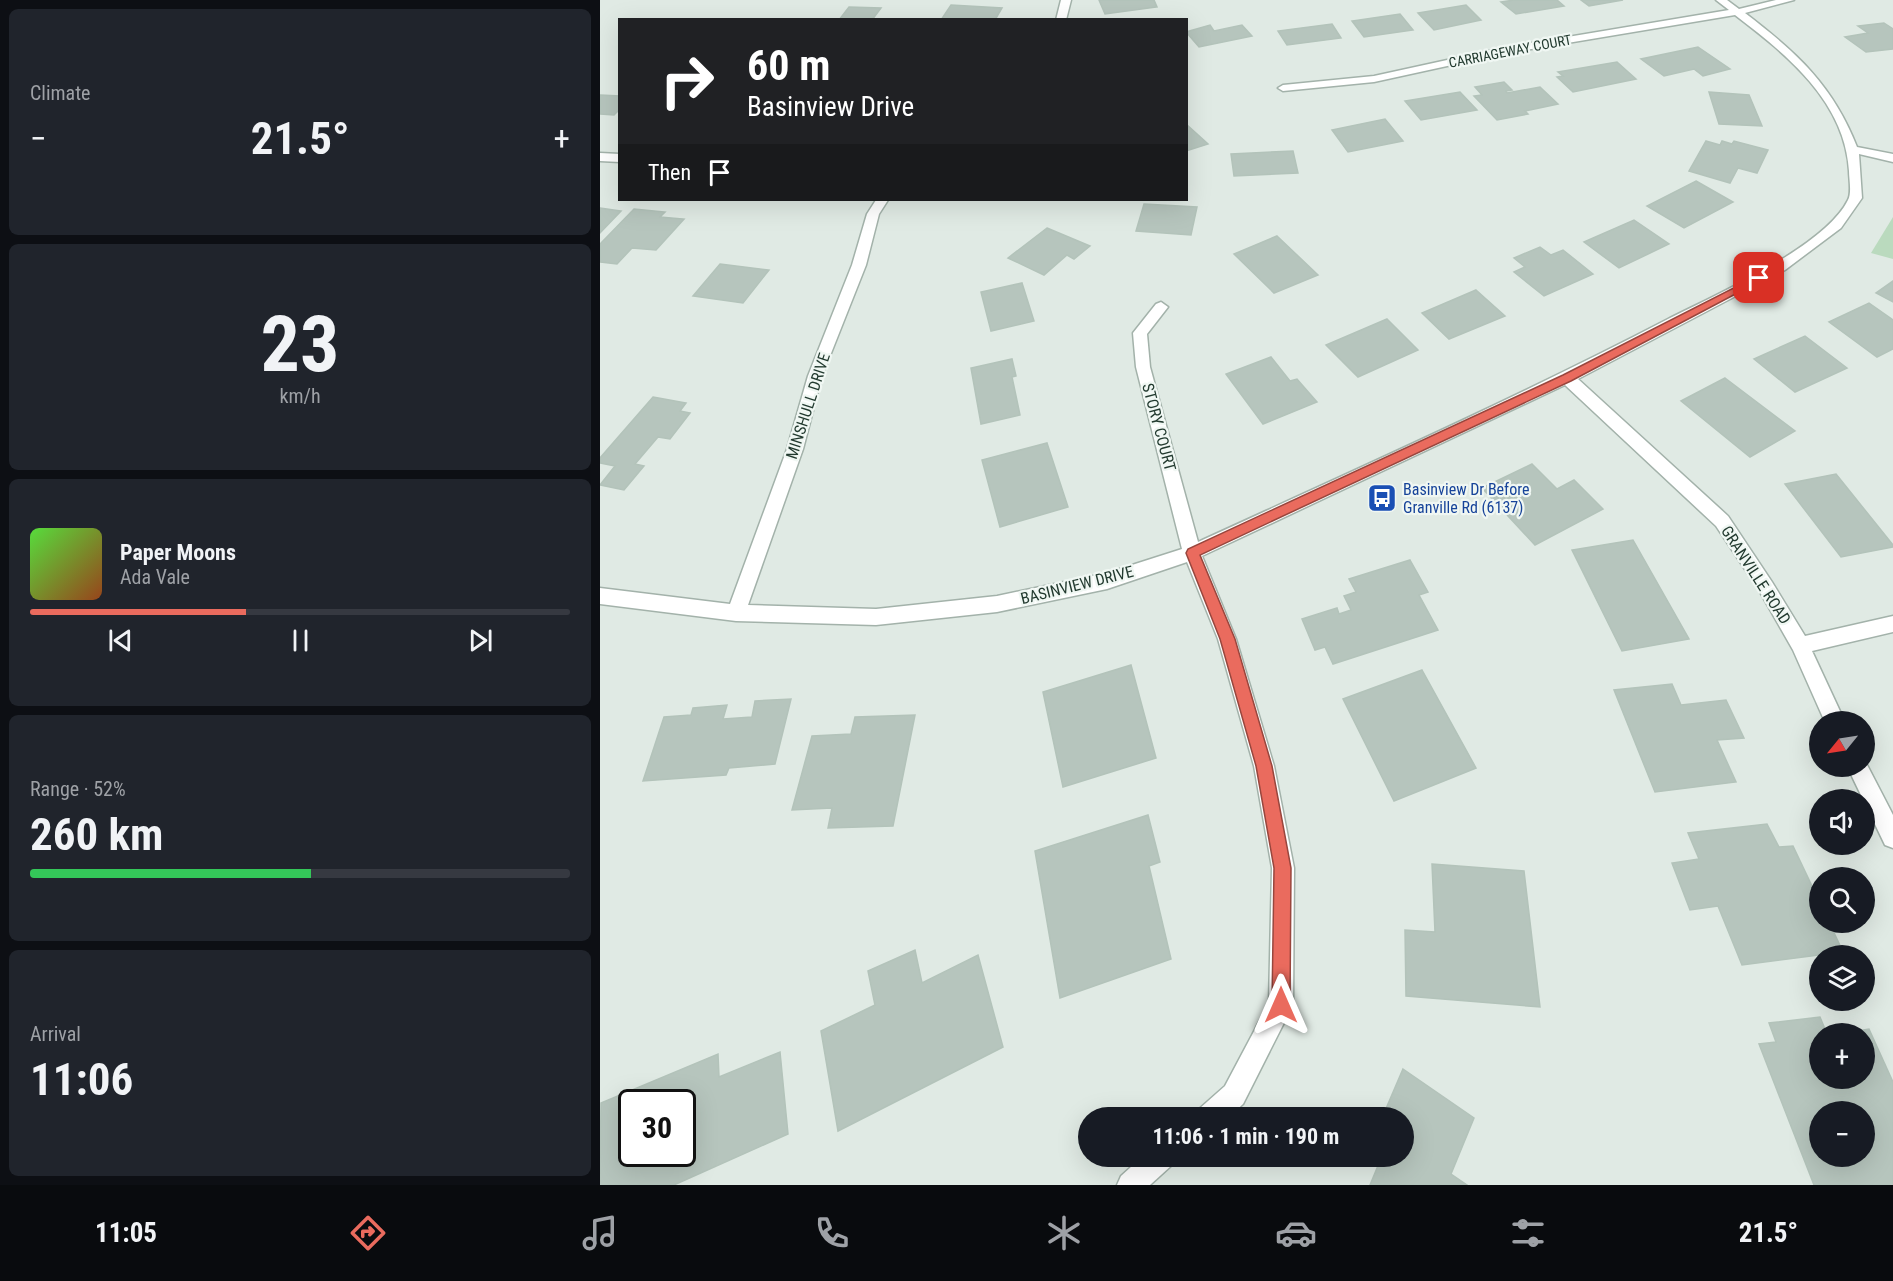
<!DOCTYPE html>
<meta charset="utf-8">
<style>
body{margin:0;font-family:"Roboto Condensed",sans-serif;background:#20242c;color:#f1f3f6;height:100vh;display:flex;flex-direction:column;font-size:22px;white-space:nowrap}
*{box-sizing:border-box;margin:0}
p{font-size:20px;color:#9ea1a6}
.icon{flex:none;width:33px;height:33px;fill:none;stroke:currentColor;stroke-width:2;stroke-linecap:round;stroke-linejoin:round}
.map{position:relative;flex:1;overflow:hidden}
.panel{display:flex;flex-direction:column;gap:9px;padding:9px;background:#0d0f14;width:600px}
.panel>*{flex:none}
.hud{position:absolute;left:18px;top:18px;width:570px;height:183px;border-radius:0px;box-shadow:0 6px 24px #0002;background:#202124;color:#fff;overflow:hidden}
.needle{width:39px;rotate:240deg}
.controls{position:absolute;left:1209px;top:711px;display:grid;gap:12px}
.controls a{display:grid;place-items:center;width:66px;height:66px;border-radius:50%;background:#171b24;box-shadow:0 6px 24px #0002;font-size:30px}
.speed{position:absolute;left:18px;top:1089px;display:flex;gap:12px;font-size:30px;font-weight:700;text-align:center}
.speed>*{display:grid;place-content:center;width:78px;height:78px;border-radius:50%;background:#171b24;box-shadow:0 6px 24px #0002;line-height:1}
.speed .limit{border:3px solid #111;border-radius:9px;background:#fff;color:#111}
.pin{position:absolute;display:grid;place-items:center;width:51px;height:51px;color:#fff;margin:-26px;border-radius:12px;box-shadow:0 3px 9px #0006}
.me{position:absolute;width:66px;margin:-33px;rotate:0deg;stroke-linejoin:round;filter:drop-shadow(0 0 4px #0008)}
.turn{display:flex;align-items:center;gap:21px;height:126px;padding:0 30px;font-size:27px}
.turn .icon{width:78px;height:78px;stroke-width:2.5}
.turn b{display:block;font-size:42px;line-height:51px}
.then{display:flex;align-items:center;height:57px;padding:0 30px;background:#0003;gap:12px;font-size:22px}
.big{font-size:45px;font-weight:700;line-height:1.1}
.panel .tile{flex:1;display:flex;flex-direction:column;justify-content:center;gap:9px;min-width:0;padding:0 21px;border-radius:9px;background:#20242c}
.panel .dial{align-items:center;gap:0}
.dial b{font-size:78px;line-height:1}
.song{display:flex;align-items:center;gap:18px}
.cover{width:72px;height:72px;border-radius:9px;background:linear-gradient(135deg,hsl(110 70% 55%),hsl(20 70% 35%))}
.played{height:6px;border-radius:3px;background:linear-gradient(90deg,#ea6b5e 40%,#363941 40%)}
.keys{display:flex;justify-content:space-around;direction:ltr}
.heat{display:flex;justify-content:space-between;align-items:center;font-size:33px;direction:ltr}
.charge{height:9px;border-radius:4px;background:linear-gradient(90deg,#34c759 52%,#363941 0)}
.trip{position:absolute;left:478px;top:1107px;width:336px;height:60px;border-radius:30px;background:#171b24;box-shadow:0 6px 24px #0002;font-weight:700;line-height:60px;text-align:center}
.menu{display:flex;height:96px;justify-content:space-around;align-items:center;background:#090b0e;color:#9ea1a6}
.menu .icon{width:42px;height:42px}
.menu .on{color:#ea6b5e}
.menu b{font-size:27px;color:#f1f3f6}
main{display:flex;flex:1;min-height:0}
.map>svg:first-child{display:block}
.green{fill:#badabe}
.building{fill:#b6c5bd;stroke:#b3c3ba;stroke-width:1.5;fill-rule:evenodd}
.lines{fill:none;stroke-linecap:round;stroke-linejoin:round}
.street-casing{stroke:#a3b2aa;stroke-width:3}
.street{fill:#fff;fill-rule:evenodd}
.route{fill:#ea6b5e;stroke:#98463d;stroke-width:1.5}
.labels{text-anchor:middle;dominant-baseline:central;stroke-width:4.5;stroke-linejoin:round;paint-order:stroke}
.far-street-label{font-size:14px;fill:#223a2f;stroke:#f0f7f3}
.street-label{font-size:16px;fill:#223a2f;stroke:#f0f7f3}
.transit-label{font-size:16px;fill:#164399;stroke:#f0f7f3;text-anchor:start}
</style>
<main>
<section class="panel">
<div class="tile"><p>Climate</p>
<div class="heat"><a>−</a><b class="big">21.5°</b><a>+</a></div>
</div>
<div class="tile dial"><b>23</b><p>km/h</p></div>
<div class="tile">
<div class="song"><i class="cover"></i><div><b>Paper Moons</b><p>Ada Vale</p></div></div>
<div class="played"></div>
<div class="keys"><svg class="icon" aria-label="previous" viewBox="0 0 24 24"><path d="M18 5L8 12l10 7zM5 5v14"/></svg><svg class="icon" aria-label="pause" viewBox="0 0 24 24"><path d="M8 5v14M16 5v14"/></svg><svg class="icon" aria-label="next" viewBox="0 0 24 24"><path d="M6 5l10 7-10 7zM19 5v14"/></svg></div>
</div>
<div class="tile"><p>Range · 52%</p><b class="big">260 km</b><div class="charge"></div></div>
<div class="tile"><p>Arrival</p><b class="big">11:06</b></div>
</section>
<div class="map">
<svg width="1293" height="1185" viewBox="0 0 1293 1185">
<rect width="100%" height="100%" fill="#e0eae4"/>
<polygon class="green" points="1293,217 1293,259 1271,253"/>
<g class="building">
<polygon points="499,0 554,0 557,7 505,14"/>
<polygon points="914,0 957,0 964,6 916,14 901,2"/>
<polygon points="981,0 1023,0 989,6"/>
<polygon points="351,5 402,8 395,20 341,20"/>
<polygon points="866,5 881,20 834,30 818,13"/>
<polygon points="249,7 281,8 272,20 239,20"/>
<polygon points="800,14 813,30 764,37 752,21"/>
<polygon points="1284,23 1293,29 1293,49 1266,52 1245,37 1268,33 1258,26"/>
<polygon points="732,24 741,38 687,45 678,31"/>
<polygon points="610,25 614,31 642,25 652,36 599,47 586,32"/>
<polygon points="1098,47 1130,69 1103,76 1094,69 1064,76 1041,59"/>
<polygon points="1017,62 1036,79 973,92 957,77 963,76 958,72"/>
<polygon points="904,82 912,90 906,91 907,93 940,87 958,104 925,111 928,114 897,120 874,96 882,95 875,87"/>
<polygon points="860,92 877,110 821,120 805,101"/>
<polygon points="1109,92 1149,95 1162,126 1119,124"/>
<polygon points="0,95 20,96 20,109 14,115 0,114"/>
<polygon points="785,119 803,141 748,152 732,130"/>
<polygon points="586,124 608,144 586,151"/>
<polygon points="1106,141 1120,145 1122,141 1132,144 1134,141 1168,150 1157,173 1138,168 1130,183 1089,171"/>
<polygon points="693,151 698,173 634,176 631,154"/>
<polygon points="1096,181 1133,202 1084,228 1047,206"/>
<polygon points="544,204 597,207 591,235 536,231"/>
<polygon points="0,208 21,211 0,233"/>
<polygon points="34,209 65,212 60,217 84,219 56,250 32,248 17,264 0,262 0,244"/>
<polygon points="1034,220 1069,244 1019,268 984,242"/>
<polygon points="447,228 490,246 474,259 467,255 444,275 408,258"/>
<polygon points="677,236 718,275 674,293 634,254"/>
<polygon points="940,247 951,255 963,250 993,274 944,296 914,272 925,267 914,258"/>
<polygon points="120,264 169,270 143,303 93,296"/>
<polygon points="1293,281 1293,302 1276,293"/>
<polygon points="422,283 434,321 391,331 381,292"/>
<polygon points="876,290 905,316 849,339 822,313"/>
<polygon points="1269,303 1293,320 1293,349 1277,357 1229,322"/>
<polygon points="787,319 818,350 758,377 726,345"/>
<polygon points="1205,336 1247,368 1195,392 1154,359"/>
<polygon points="671,357 690,381 697,379 717,402 663,424 626,374"/>
<polygon points="412,359 416,376 412,377 420,415 381,424 371,368"/>
<polygon points="1125,378 1195,431 1150,457 1081,401"/>
<polygon points="53,397 86,403 80,411 90,413 70,439 58,437 35,464 44,466 24,490 0,485 15,466 0,463 0,458"/>
<polygon points="447,443 468,507 400,527 382,460"/>
<polygon points="932,464 957,489 974,480 1003,509 935,545 882,488"/>
<polygon points="1236,474 1293,545 1293,547 1241,557 1185,484"/>
<polygon points="1033,540 1089,639 1022,651 972,550"/>
<polygon points="810,560 828,592 819,595 838,630 733,664 725,647 715,650 702,619 737,608 739,614 751,610 744,596 756,592 749,579"/>
<polygon points="531,665 556,758 463,787 443,692"/>
<polygon points="822,670 876,768 794,801 743,699"/>
<polygon points="1072,684 1081,705 1126,700 1144,738 1117,740 1136,782 1055,792 1014,690"/>
<polygon points="191,699 175,764 129,768 126,775 43,781 64,717 91,715 93,708 127,705 123,719 152,717 155,701"/>
<polygon points="315,715 293,826 228,828 232,808 192,810 212,736 251,734 255,717"/>
<polygon points="548,815 560,862 549,866 571,959 460,998 435,851"/>
<polygon points="1167,824 1179,847 1193,846 1220,903 1220,922 1229,922 1243,952 1142,965 1118,906 1090,910 1072,863 1099,859 1088,833"/>
<polygon points="832,864 924,871 940,1007 806,996 805,930 835,932"/>
<polygon points="315,950 322,983 378,955 403,1047 238,1131 221,1031 275,1005 268,971"/>
<path d="M1220,1017L1227,1034H1220V1078H1264V1034H1238L1269,1029L1293,1082V1185H1214L1159,1044L1176,1042L1169,1023ZM1220,1112H1264V1156H1220Z"/>
<path d="M180,1052L188,1134L74,1185H0L1,1103L118,1054L119,1077ZM32,1102H82V1154H32Z"/>
<polygon points="803,1069 874,1118 851,1174 867,1185 770,1185 782,1156 804,1156 804,1118 782,1118"/>
</g>
<g class="lines">
<g class="street-casing">
<g id="street">
<polygon points="461,0 471,0 466,20 456,20"/>
<path d="M1116,0H1127L1139,9L1176,0H1194L1145,13C1196,52 1233,85 1257,147L1293,154V162L1259,154L1262,198L1241,228L1185,270L978,379L1128,516L1172,582L1205,636L1293,616V632L1212,651L1245,722H1225L1193,650L1160,592L1116,526L965,385L602,556L636,639L674,766L694,868L693,1005L643,1104L628,1118H595L599,1109L625,1086L669,1003L672,868L654,766L618,639L587,562L507,589L397,612L276,625L136,621L0,604V588L130,604L187,449L208,376L252,265L267,214L276,200H288L279,214L266,265L222,376L203,449L148,605L276,609L397,596L507,573L582,549L536,367L533,333L556,304L561,302L568,307L547,334L550,367L598,542C755,470 914,399 1068,319C1115,295 1225,247 1248,200C1252,193 1249,179 1249,171C1245,101 1186,54 1135,15L902,54L774,82L683,91L678,88L683,85L774,76L902,48L1129,10Z"/>
<polygon points="0,153 20,154 20,162 0,161"/>
<polygon points="1264,759 1293,815 1293,848 1285,845 1247,766 1264,766"/>
<polygon points="543,1156 576,1156 572,1165 550,1185 517,1185 521,1176"/>
</g>
</g>
<use href="#street" class="street"/>
</g>
<polygon class="route" points="1159,275 1162,276 1162,280 971,381 600,555 635,639 672,766 691,868 690,1005 688,1012 681,1014 675,1012 672,1005 674,868 656,766 620,639 586,553 588,549 963,375"/>
<defs>
<g id="bus-square" transform="scale(1.5)"><rect x="-9" y="-9" width="18" height="18" rx="4" fill="#1a4fb4" stroke="#f0f7f3"/><path d="M-5-6H5V4H4V6H2V4H-2V6H-4V4H-5ZM-3.5-4V0h7V-4ZM-3.5 1.2v1.5H-2V1.2ZM2 1.2v1.5H3.5V1.2Z" fill="#fff"/></g>
</defs>
<g fill-rule="evenodd">
<use href="#bus-square" x="782" y="498"/>
</g>
<g class="labels">
<g class="far-street-label">
<text transform="translate(910 51) rotate(-11)">CARRIAGEWAY COURT</text>
</g>
<g class="street-label">
<text transform="translate(208 406) rotate(-72)">MINSHULL DRIVE</text>
<text transform="translate(559 427) rotate(75)">STORY COURT</text>
<text transform="translate(1156 575) rotate(57)">GRANVILLE ROAD</text>
<text transform="translate(477 585) rotate(-14)">BASINVIEW DRIVE</text>
</g>
<g class="transit-label">
<text x="803" y="489">Basinview Dr Before<tspan x="803" dy="18">Granville Rd (6137)</tspan></text>
</g>
</g>
</svg>
<div class="controls">
<a><svg class="needle" viewBox="-14 -14 28 28"><path d="M0-13l5 13h-10z" fill="#e53935"/><path d="M0 13l5-13h-10z" fill="#9ea1a6"/></svg></a>
<a><svg class="icon" aria-label="sound" viewBox="0 0 24 24"><path d="M4 9h4l5-4v14l-5-4H4zM17 9q2 3 0 6"/></svg></a>
<a><svg class="icon" aria-label="search" viewBox="0 0 24 24"><circle cx="10" cy="10" r="6"/><path d="M15 15l6 6"/></svg></a>
<a><svg class="icon" aria-label="layers" viewBox="0 0 24 24"><path d="M12 4l9 5-9 5-9-5zM3 14l9 5 9-5"/></svg></a>
<a>+</a>
<a>−</a>
</div>
<div class="speed"><div class="limit">30</div></div>
<div class="pin" style="left:1159px;top:278px;background:#d93025"><svg class="icon" aria-label="arrive" viewBox="0 0 24 24"><path d="M6 21V4h12l-3 4 3 4H6"/></svg></div>
<svg class="me" style="left:681px;top:1005px" viewBox="-20 -20 40 40"><path d="M0-17L14 15 0 8-14 15z" fill="#ea6b5e" stroke="#fff" stroke-width="4"/></svg>
<div class="trip">11:06 · 1 min · 190 m</div>
<div class="hud">
<div class="turn"><svg class="icon" aria-label="right" viewBox="0 0 24 24"><path d="M7 20v-9h11M14 6l5 5-5 5"/></svg><div><b>60 m</b>Basinview Drive</div></div>
<div class="then">Then<svg class="icon" aria-label="arrive" viewBox="0 0 24 24"><path d="M6 21V4h12l-3 4 3 4H6"/></svg></div>
</div>
</div>
</main>
<nav class="menu">
<b>11:05</b>
<svg class="icon on" aria-label="directions" viewBox="0 0 24 24"><path d="M12 3l9 9-9 9-9-9zM9 14v-3h6M13 9l2 2-2 2"/></svg>
<svg class="icon" aria-label="music" viewBox="0 0 24 24"><path d="M9 18V5l10-2v13"/><circle cx="6" cy="18" r="3"/><circle cx="16" cy="16" r="3"/></svg>
<svg class="icon" aria-label="phone" viewBox="0 0 24 24"><path d="M5 4h4l2 5-3 2q2 4 5 5l2-3 5 2v4C11 20 4 13 5 4z"/></svg>
<svg class="icon" aria-label="climate" viewBox="0 0 24 24"><path d="M12 3v18M4 7l16 10M4 17L20 7"/></svg>
<svg class="icon" aria-label="car" viewBox="0 0 24 24"><path d="M5 17H2v-5l4-1 3-4h7l3 4 3 1v5h-3M9 17h6M6 11h13"/><circle cx="7" cy="17" r="2"/><circle cx="17" cy="17" r="2"/></svg>
<svg class="icon" aria-label="filters" viewBox="0 0 24 24"><path d="M4 7h16M4 17h16"/><circle cx="9" cy="7" r="2"/><circle cx="15" cy="17" r="2"/></svg>
<b>21.5°</b>
</nav>
